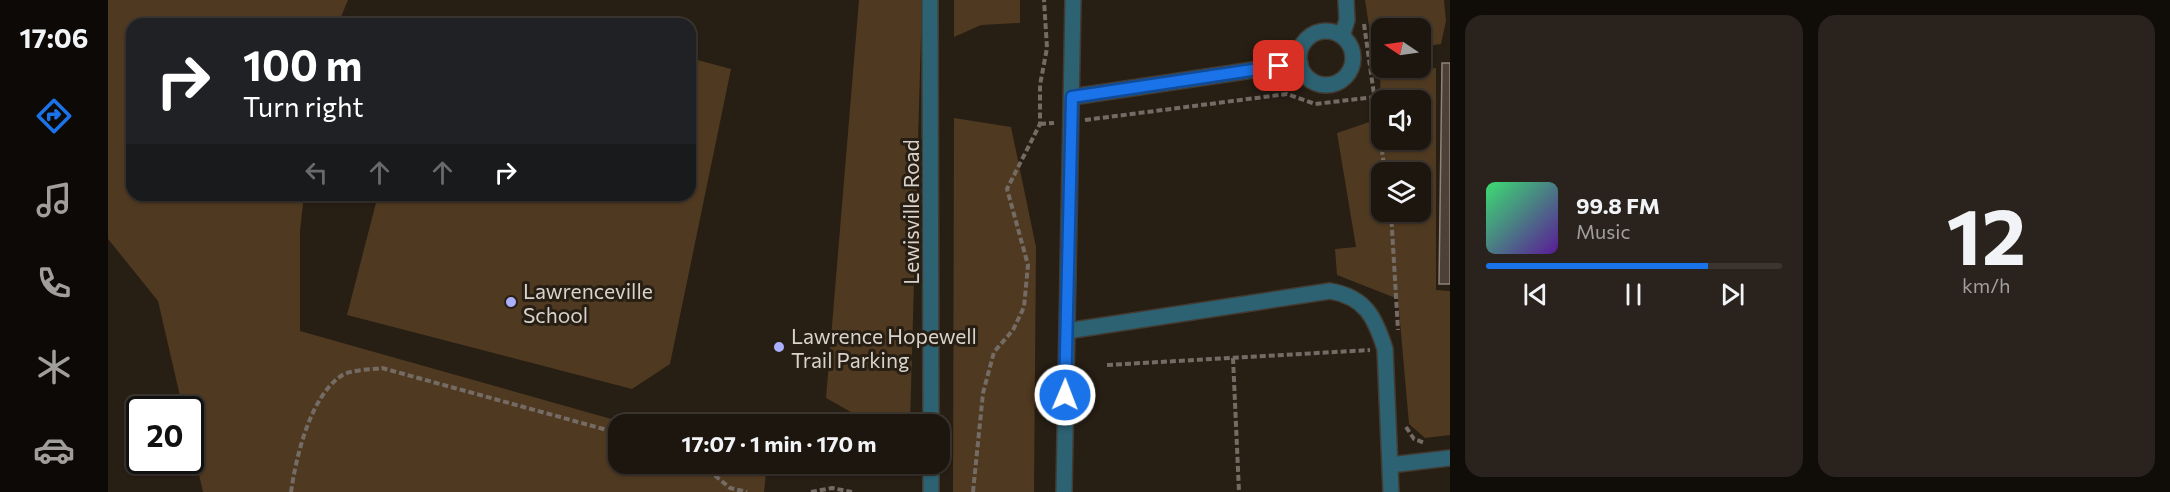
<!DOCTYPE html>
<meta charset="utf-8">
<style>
body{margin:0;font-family:Commissioner,sans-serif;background:#2a231d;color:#f1f3f6;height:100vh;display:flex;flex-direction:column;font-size:22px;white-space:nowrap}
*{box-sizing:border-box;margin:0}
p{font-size:20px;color:#a09f9e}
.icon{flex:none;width:33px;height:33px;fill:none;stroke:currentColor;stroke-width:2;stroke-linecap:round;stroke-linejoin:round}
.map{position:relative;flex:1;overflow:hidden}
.drawer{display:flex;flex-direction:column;gap:15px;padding:15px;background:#100c08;width:720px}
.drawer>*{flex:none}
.banner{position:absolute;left:18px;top:18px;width:570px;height:183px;border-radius:18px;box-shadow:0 2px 4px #0004,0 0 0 2px #3b352f;background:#202124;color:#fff;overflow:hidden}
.needle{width:39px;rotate:283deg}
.fabs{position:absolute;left:1263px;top:18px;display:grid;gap:12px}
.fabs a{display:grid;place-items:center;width:60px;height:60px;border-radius:12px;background:#1d160f;box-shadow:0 2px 4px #0004,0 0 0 2px #3b352f;font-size:30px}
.speed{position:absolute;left:18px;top:396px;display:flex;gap:12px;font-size:30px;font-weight:700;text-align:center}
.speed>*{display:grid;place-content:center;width:78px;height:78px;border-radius:50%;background:#1d160f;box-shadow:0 2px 4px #0004,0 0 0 2px #3b352f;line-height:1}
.speed .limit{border:3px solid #111;border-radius:9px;background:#fff;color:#111}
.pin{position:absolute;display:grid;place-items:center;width:51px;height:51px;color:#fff;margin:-26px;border-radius:12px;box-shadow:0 3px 9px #0006}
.me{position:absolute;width:66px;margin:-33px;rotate:1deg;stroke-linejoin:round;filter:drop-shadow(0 0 4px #0008)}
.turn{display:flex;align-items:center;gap:21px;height:126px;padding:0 18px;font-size:27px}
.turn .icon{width:78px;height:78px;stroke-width:2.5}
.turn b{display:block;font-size:42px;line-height:51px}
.lanes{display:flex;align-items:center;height:57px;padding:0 18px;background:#0003;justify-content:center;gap:30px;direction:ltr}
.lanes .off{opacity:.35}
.drawer .widget{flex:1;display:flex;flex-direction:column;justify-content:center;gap:9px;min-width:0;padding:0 21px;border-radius:18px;background:#2a231d}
.drawer .dial{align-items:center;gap:0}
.dial b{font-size:78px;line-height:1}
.song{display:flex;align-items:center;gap:18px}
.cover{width:72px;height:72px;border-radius:9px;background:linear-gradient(135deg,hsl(140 70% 55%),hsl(270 70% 35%))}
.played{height:6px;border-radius:3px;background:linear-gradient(90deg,#1a73e8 75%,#3b352f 75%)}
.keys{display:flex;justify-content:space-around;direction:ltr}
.drawer .tiles{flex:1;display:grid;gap:15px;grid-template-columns:repeat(2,1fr)}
.trip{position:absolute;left:500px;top:414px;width:342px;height:60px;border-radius:18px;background:#1d160f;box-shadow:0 2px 4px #0004,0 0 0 2px #3b352f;font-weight:700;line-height:60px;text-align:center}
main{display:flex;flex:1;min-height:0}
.menu{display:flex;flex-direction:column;width:108px;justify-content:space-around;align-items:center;background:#0c0906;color:#a09f9e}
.menu .icon{width:42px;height:42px}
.menu .selected{color:#1a73e8}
.menu b{font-size:27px;color:#f1f3f6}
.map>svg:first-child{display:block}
.green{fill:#4f3920;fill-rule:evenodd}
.building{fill:#4d4137;stroke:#918379;stroke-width:1.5}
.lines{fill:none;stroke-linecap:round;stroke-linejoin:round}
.minor-casing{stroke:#433b31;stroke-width:18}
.path{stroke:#746c64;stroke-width:4;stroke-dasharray:6 3;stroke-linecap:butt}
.minor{stroke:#2c6272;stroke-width:15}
.route-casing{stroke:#114b97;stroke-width:15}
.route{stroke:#1a73e8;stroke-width:10}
.poi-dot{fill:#aab0fb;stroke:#271e14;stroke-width:2}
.labels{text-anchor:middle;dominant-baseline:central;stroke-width:6;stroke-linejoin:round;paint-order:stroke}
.street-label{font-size:21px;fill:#d9d3cc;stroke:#271e14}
.poi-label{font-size:21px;fill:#d9d3cc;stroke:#271e14;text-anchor:start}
</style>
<main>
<nav class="menu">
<b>17:06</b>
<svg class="icon selected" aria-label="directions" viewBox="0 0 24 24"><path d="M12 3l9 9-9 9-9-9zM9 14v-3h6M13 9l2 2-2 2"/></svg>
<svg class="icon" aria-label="music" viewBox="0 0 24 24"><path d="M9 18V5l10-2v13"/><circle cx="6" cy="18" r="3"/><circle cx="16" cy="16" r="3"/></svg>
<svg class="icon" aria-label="phone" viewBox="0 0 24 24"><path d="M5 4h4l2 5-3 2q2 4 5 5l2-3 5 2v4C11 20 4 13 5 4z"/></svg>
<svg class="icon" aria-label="climate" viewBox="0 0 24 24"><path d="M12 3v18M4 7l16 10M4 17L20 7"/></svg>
<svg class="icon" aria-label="car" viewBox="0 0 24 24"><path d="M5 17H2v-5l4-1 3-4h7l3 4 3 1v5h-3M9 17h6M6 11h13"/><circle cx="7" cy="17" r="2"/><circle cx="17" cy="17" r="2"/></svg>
</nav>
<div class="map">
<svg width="1342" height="492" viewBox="0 0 1342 492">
<rect width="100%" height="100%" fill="#271e14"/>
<g class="green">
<polygon points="0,0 240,0 230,24 24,24 24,195 196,195 192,231 192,331 521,424 510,424 510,464 659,464 656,492 95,492 83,440 82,410 75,409 50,301 0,239"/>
<polygon points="751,0 814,0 802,424 764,424 718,398"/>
<polygon points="846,0 912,0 912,23 873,25 846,37"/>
<polygon points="1257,0 1336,0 1338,21 1333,44 1313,47 1312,28 1274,28 1273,51 1265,52"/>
<polygon points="582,58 623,69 562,364 524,389 239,315 270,195 582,195"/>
<path d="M1328,68V290L1342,291V435L1317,438L1301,424L1290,299L1229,275L1227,249L1248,247L1229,133L1273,118L1272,70ZM1312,100V140H1274V100ZM1312,172V212H1274V172Z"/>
<polygon points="846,118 903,127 928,247 926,492 845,492"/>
</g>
<polygon class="building" points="1334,63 1342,63 1342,284 1331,284"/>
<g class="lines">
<g class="minor-casing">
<g id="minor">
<polyline points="822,0 823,424"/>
<circle cx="1218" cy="58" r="27"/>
<polyline points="1234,36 1239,20 1238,0"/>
<polyline points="964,97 1192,63"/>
<path d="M959,331L1222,291C1257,297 1267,317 1277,349L1283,492"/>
<polyline points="823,464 823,492"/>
<polyline points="1282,465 1342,458"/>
<polyline points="956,492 965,0"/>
</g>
</g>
<g class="path">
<polyline points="1256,24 1277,172"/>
<polyline points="977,120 1179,94 1207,104 1267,97"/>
<polyline points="932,124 946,123"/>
<polyline points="1283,212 1290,330"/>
<polyline points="1125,358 1131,492"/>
<polyline points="999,365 1262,350"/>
<polyline points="1298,427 1306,439 1317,443"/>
<polyline points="593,464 622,488 639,492"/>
<path d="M183,492C188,457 202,397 233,376C243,369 263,370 274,368L510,433"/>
<polyline points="703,492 724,488 744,492"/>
<polyline points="865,492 875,393 886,352 905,330 916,307 920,265 899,189 932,124 932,85 939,48 936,0"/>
</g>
<use href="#minor" class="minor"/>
</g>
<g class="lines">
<g class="route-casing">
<polyline id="route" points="957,395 964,97 1171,66"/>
</g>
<use href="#route" class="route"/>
</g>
<g class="poi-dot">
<circle cx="403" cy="302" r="6"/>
<circle cx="671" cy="347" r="6"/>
</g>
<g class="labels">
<g class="street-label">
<text transform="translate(802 212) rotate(-90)">Lewisville Road</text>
</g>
<g class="poi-label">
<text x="415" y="290">Lawrenceville<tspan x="415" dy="24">School</tspan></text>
<text x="683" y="335">Lawrence Hopewell<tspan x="683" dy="24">Trail Parking</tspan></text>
</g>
</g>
</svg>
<div class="fabs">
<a><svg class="needle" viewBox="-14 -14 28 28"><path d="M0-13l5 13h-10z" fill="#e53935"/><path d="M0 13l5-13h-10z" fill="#a09f9e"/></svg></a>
<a><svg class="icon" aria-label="sound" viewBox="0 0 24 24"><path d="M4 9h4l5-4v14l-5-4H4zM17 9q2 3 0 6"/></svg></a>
<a><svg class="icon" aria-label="layers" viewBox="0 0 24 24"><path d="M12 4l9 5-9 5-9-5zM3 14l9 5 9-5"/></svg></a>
</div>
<div class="speed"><div class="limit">20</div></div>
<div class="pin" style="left:1171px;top:66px;background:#d93025"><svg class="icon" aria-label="arrive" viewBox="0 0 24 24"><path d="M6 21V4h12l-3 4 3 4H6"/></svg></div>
<svg class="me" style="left:957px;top:395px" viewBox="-20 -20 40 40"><circle r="17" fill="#1a73e8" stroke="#fff" stroke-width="3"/><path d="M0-11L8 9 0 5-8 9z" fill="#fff"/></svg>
<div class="trip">17:07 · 1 min · 170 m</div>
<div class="banner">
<div class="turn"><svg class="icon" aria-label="right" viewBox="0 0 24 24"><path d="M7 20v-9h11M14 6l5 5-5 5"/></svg><div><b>100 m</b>Turn right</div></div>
<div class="lanes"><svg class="icon off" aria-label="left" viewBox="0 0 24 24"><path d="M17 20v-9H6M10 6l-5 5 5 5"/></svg><svg class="icon off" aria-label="ahead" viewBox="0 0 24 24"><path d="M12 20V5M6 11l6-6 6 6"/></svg><svg class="icon off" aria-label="ahead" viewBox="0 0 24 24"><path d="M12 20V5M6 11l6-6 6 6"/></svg><svg class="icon" aria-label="right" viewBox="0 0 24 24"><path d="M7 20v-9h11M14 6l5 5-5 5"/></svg></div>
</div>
</div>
<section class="drawer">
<div class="tiles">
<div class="widget">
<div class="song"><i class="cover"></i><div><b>99.8 FM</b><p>Music</p></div></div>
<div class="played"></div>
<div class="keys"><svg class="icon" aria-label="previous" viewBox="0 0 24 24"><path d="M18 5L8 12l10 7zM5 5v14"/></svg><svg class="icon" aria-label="pause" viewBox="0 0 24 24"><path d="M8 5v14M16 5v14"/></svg><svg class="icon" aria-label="next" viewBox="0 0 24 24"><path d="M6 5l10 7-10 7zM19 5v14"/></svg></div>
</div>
<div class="widget dial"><b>12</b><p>km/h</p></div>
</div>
</section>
</main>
